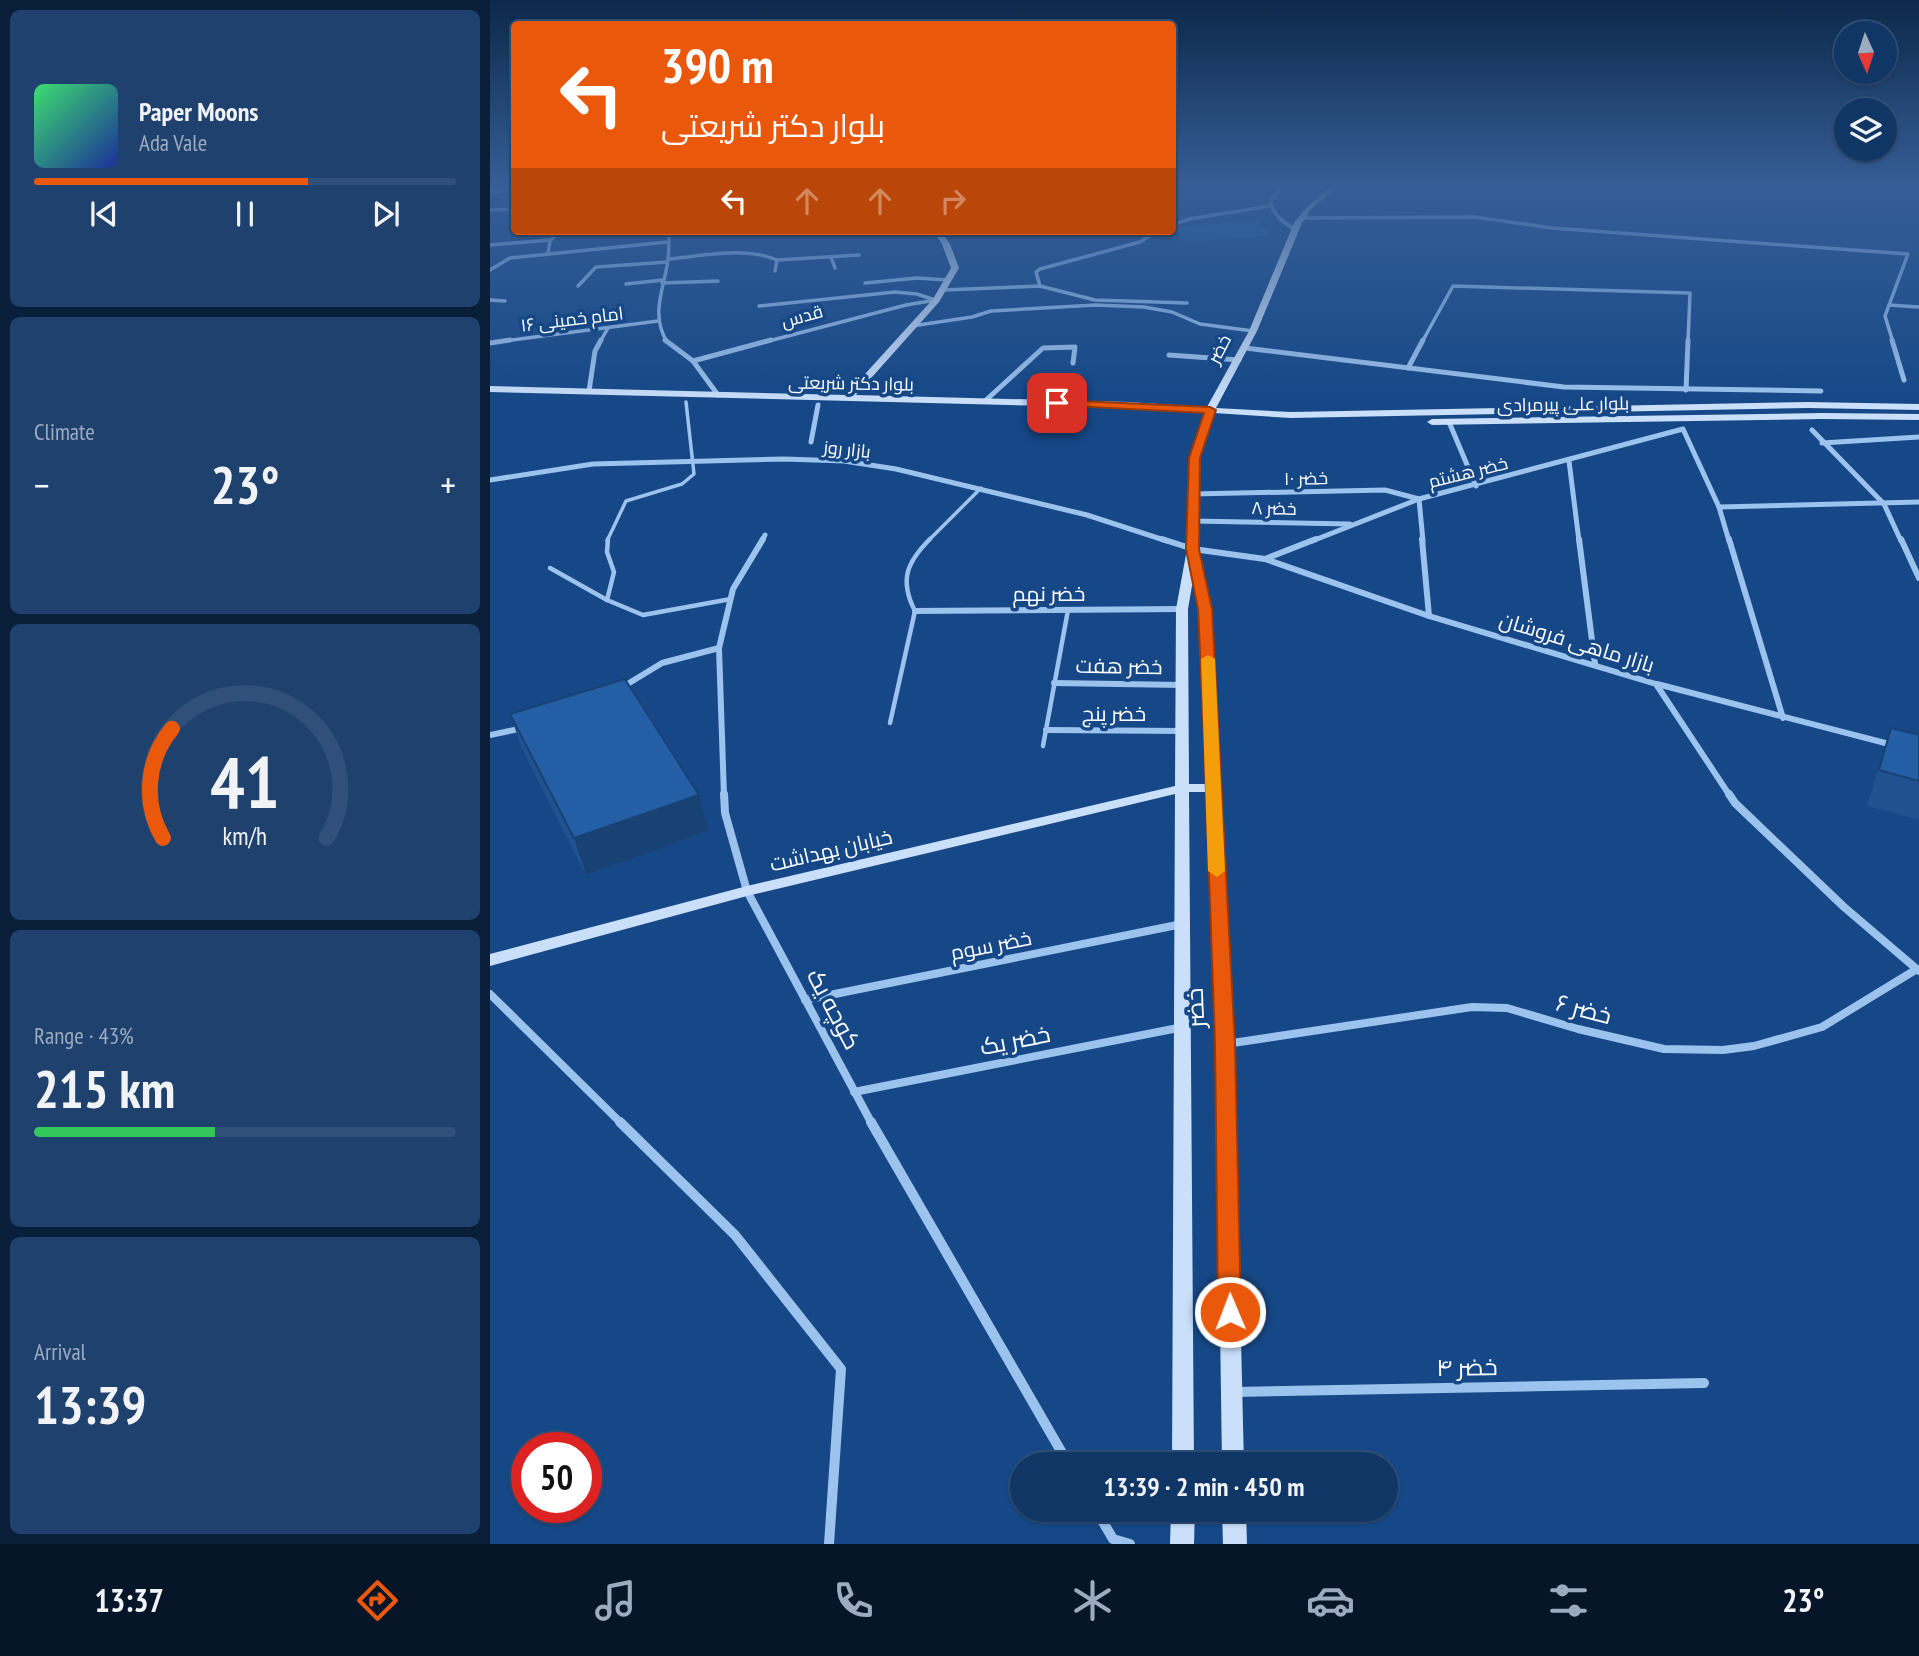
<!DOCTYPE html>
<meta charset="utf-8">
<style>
body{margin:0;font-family:"PT Sans Narrow",Cairo,sans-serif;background:#1e416e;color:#f1f3f6;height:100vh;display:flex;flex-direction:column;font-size:26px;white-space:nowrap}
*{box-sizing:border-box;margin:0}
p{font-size:23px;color:#9cabbf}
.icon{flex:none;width:38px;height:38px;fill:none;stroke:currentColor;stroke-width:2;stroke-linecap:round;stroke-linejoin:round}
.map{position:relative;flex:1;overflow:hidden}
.sheet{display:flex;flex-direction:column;gap:10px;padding:10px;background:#091e38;width:490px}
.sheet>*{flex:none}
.guide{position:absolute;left:21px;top:21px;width:665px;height:214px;border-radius:7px;box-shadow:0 2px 5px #0004,0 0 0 2px #305079;background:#ea580c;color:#fff;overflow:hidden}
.needle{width:46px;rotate:177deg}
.controls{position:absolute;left:1344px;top:21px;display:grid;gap:14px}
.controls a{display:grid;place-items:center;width:63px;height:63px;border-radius:50%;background:#103665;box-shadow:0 2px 5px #0004,0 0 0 2px #305079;font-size:35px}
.speed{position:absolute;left:21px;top:1432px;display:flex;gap:14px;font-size:35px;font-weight:700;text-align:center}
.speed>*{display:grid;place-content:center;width:91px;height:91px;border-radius:50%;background:#103665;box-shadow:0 2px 5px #0004,0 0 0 2px #305079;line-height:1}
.speed .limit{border:10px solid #d22;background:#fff;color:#111}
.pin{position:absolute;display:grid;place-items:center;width:60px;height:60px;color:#fff;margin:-30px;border-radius:14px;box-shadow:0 4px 10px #0006}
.me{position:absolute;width:77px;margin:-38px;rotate:359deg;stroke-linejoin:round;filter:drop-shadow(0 0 5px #0008)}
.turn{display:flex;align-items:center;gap:24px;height:147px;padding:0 35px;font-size:32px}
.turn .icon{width:91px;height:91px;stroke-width:2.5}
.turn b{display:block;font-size:49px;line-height:60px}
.lanes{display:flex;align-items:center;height:66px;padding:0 35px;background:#0003;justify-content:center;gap:35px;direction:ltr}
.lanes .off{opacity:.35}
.big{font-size:52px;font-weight:700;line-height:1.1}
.sheet .tile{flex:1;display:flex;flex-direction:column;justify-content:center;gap:10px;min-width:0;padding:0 24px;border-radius:10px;background:#1e416e}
.sheet .dial{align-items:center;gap:0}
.dial svg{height:182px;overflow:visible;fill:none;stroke:#305079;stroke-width:7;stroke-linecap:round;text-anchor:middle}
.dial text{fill:#f1f3f6;stroke:none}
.song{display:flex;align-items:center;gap:21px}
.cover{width:84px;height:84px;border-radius:10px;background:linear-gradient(135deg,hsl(140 70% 55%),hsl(230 70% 35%))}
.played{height:7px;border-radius:4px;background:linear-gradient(90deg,#ea580c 65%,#305079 65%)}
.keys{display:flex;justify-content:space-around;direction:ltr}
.heat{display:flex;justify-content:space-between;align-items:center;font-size:38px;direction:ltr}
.charge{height:10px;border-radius:5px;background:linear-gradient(90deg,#34c759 43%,#305079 0)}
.trip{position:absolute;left:520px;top:1452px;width:388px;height:70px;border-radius:35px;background:#103665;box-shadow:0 2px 5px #0004,0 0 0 2px #305079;font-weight:700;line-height:70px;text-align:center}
.tabs{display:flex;height:112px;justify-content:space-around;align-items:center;background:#061628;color:#9cabbf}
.tabs .icon{width:49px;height:49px}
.tabs .selected{color:#ea580c}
.tabs b{font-size:32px;color:#f1f3f6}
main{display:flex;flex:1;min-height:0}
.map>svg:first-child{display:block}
.green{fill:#1e5aa1}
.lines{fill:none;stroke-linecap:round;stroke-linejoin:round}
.lane-far1{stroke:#9cc2ee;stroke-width:3.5}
.lane{stroke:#9cc2ee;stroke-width:4.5}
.street-far4{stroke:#9cc2ee;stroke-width:3.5}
.street-far3{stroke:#9cc2ee;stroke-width:5}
.street-far2{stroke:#9cc2ee;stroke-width:6}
.street-far1{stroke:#9cc2ee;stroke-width:8}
.street{stroke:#9cc2ee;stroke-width:10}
.secondary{fill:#c9dffa;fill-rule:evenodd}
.wall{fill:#1f528f}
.shaded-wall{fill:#194274}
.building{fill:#245fa6;stroke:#194274;stroke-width:2}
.route{fill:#ea580c;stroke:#983908;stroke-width:2}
.slow{fill:#f59e0b}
.labels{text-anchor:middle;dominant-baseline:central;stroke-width:7;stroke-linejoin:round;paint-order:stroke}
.far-street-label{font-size:18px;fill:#fff;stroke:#164887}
.street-label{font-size:21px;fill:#fff;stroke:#164887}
.near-street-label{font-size:24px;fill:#fff;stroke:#164887}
</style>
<main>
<section class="sheet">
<div class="tile">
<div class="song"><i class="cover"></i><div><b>Paper Moons</b><p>Ada Vale</p></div></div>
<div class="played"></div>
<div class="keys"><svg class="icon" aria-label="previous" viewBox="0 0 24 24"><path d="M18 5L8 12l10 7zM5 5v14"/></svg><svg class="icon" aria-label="pause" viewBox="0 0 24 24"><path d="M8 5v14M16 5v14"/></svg><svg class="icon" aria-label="next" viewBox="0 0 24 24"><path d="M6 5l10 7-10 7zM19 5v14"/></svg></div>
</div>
<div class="tile"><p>Climate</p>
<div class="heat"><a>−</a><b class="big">23°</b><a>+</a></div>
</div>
<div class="tile dial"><svg viewBox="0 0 100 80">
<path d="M14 69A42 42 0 1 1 86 69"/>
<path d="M14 69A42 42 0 0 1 18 21" stroke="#ea580c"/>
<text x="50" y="56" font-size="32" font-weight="700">41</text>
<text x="50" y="72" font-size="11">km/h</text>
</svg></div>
<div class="tile"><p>Range · 43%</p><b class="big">215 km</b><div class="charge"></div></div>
<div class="tile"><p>Arrival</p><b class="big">13:39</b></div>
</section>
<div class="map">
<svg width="1429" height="1544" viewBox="0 0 1429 1544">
<rect width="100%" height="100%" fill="#164887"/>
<polygon class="green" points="767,221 782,235 697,242 683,227"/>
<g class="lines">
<g class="lane-far1">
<polyline points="117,541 136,501 192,484 204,474 196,402"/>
<polyline points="438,541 491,488"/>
</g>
<g class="lane">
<polyline points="118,539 117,552 124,572 117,600 153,615 241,599"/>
<polyline points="60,568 117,600"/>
<path d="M400,723L425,611C409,580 417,562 440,539"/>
<polyline points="553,746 578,610"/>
</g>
<g class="street-far4">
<path d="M792,187L780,202C784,216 794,223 806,230"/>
<polyline points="0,192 9,192 16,187"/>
<polyline points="0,210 24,209"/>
<polyline points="811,218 984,217 1062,228 1418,254 1395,316 1403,342"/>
<polyline points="682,225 699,219 780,206"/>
<polyline points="0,245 60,240"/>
<polyline points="58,254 60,241 70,231"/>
<polyline points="341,257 345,268"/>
<path d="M178,259C213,256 254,246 287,260L369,255"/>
<polyline points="0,270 20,258 177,242"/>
<polyline points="285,271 287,260"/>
<polyline points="172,283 228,281"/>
<polyline points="375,283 427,278 458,280"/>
<polyline points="136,284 173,280"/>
<polyline points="88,286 106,267 177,262"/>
<polyline points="550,286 546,272 550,269 650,242 668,231"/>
<polyline points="453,290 550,286 605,300 697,303"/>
<polyline points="0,300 15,301"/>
<polyline points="1399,305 1429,307"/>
<polyline points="269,306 405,292 427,294 442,299"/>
<polyline points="422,326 482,317 501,311 606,305 654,307 682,312 710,324 763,331"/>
<polyline points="6,342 168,321"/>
<polyline points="110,342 118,328"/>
<path d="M177,342C160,314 174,289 178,260C179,250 179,240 179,231"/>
<polyline points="275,342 416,305 446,300"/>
<polyline points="932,342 963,286 1200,293 1198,342"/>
</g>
<g class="street-far3">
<polyline points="175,340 203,361 228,395"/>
<polyline points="1402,340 1414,380"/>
<polyline points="0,343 20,340"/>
<polyline points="755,348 1074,387 1331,391"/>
<polyline points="679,355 749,360"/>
<polyline points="203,361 281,340"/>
<polyline points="918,368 933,340"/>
<polyline points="1196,390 1198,340"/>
<polyline points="99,391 105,351 111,340"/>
<polyline points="495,401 553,348 585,347 583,363"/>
<polyline points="959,422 986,486"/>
<polyline points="1322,430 1394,504 1411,541"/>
<polyline points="321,442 328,405"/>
<polyline points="1332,443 1429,437"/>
<polyline points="1079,461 1089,541"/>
<polyline points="0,480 103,464 294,459 354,461 406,469 597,515 677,541"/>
<polyline points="703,494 895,490 929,499 933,541"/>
<polyline points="1229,507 1429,502"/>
<polyline points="703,521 860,524"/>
<polyline points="272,541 275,535"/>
<polyline points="822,541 929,499 1193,429 1229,507 1239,541"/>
</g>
<g class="street-far2">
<polyline points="672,539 703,549 775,559 939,616 1166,684 1240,796"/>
<polyline points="932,539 939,616"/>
<polyline points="1089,539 1105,664"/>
<polyline points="1239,539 1293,718"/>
<polyline points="1411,539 1429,578"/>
<polyline points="775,559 826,539"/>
<polyline points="425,611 692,609"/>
<polyline points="564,683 692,685"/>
<polyline points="1167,684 1403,745"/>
<polyline points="131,688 172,663 229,648"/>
<polyline points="556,730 692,731"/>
<polyline points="0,735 34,728"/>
<polyline points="234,796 229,648 243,589 273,539"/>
</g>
<g class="street-far1">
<polyline points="234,794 235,813 257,891 382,1124"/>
<polyline points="1239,794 1245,803 1354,907 1429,971"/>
<polyline points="0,994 132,1124"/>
<polyline points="315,1000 692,924"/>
<polyline points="736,1044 982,1007 1017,1008 1088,1029 1174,1049 1233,1050 1264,1046 1332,1027 1427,969"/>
<polyline points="364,1092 693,1027"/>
</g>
<g class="street">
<polyline points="130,1122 245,1235 351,1369 339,1544"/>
<polyline points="381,1122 579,1465"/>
<polyline points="745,1392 1214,1383"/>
<polyline points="606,1510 623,1539 640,1544"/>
</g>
<g class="secondary">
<path d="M840,187H847L821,209L812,223L767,331L726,408L801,412L1318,402L1429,404V410L1318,408L801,418L724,413L710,458L708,555L721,609L731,788L744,1044L754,1465H732L726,1044L716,792H699L704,1465H682L685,794L257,896L0,966V954L257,886L685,786L686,609L697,549L700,458L714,413L638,408L0,392V386L356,395L443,299L461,268L452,244L443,231H451L460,244L469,268L449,302L366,395L638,402L717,407L759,331L804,223L817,207ZM703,580L709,609L716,784H699L698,609Z"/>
<polygon points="1332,413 1429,414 1429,420 1332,419 942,425 937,422 942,419"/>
<polygon points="681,1510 705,1510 704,1544 680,1544"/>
<polygon points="732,1510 756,1510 757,1544 733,1544"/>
</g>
</g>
<g class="wall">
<polygon points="20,714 218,831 96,875 32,749"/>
<polygon points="1401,728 1429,735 1429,820 1377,806"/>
</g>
<polygon class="shaded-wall" points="209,795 218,831 96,875 84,838"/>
<g class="building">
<polygon points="135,679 209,795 84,838 20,714"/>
<polygon points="1401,728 1429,735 1429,781 1389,770"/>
</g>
<linearGradient id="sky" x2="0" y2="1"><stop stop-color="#0c284a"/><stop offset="0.46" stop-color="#365e96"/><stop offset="1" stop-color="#365e96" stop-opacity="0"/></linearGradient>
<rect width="1429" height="403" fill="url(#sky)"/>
<polygon class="route" points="567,400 720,407 726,410 710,458 709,549 722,609 745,1044 751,1312 748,1320 740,1323 731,1320 728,1312 725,1044 714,737 708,609 696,549 699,458 714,413 563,405 561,403"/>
<polygon class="slow" points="718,655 725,659 735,871 727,877 718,871 711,659"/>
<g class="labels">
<g class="far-street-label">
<text transform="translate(312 316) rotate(-15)">قدس</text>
<text transform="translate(82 319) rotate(-7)">امام خمینی ۱۶</text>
<text transform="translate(729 349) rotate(-62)">خضر</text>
<text transform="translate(361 383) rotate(1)">بلوار دکتر شریعتی</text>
<text transform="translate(1073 404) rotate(-1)">بلوار علی پیرمرادی</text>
<text transform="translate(357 449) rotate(6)">بازار روز</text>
<text transform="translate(978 472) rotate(-14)">خضر هشتم</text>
<text transform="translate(816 478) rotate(-1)">خضر ۱۰</text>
<text transform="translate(784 508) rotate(1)">خضر ۸</text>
</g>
<g class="street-label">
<text x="559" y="593">خضر نهم</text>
<text transform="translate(1087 642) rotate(17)">بازار ماهی فروشان</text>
<text transform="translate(629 666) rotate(1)">خضر هفت</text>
<text x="624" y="713">خضر پنج</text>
<text transform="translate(341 850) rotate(-13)">خیابان بهداشت</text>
<text transform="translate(501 945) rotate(-11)">خضر سوم</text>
</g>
<g class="near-street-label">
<text transform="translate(705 1008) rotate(-93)">خضر</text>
<text transform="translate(344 1009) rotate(62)">کوچه یک</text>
<text transform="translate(1094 1009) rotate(15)">خضر ۶</text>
<text transform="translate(525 1040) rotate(-11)">خضر یک</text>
<text transform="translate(977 1367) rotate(-1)">خضر ۴</text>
</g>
</g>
</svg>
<div class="controls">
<a><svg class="needle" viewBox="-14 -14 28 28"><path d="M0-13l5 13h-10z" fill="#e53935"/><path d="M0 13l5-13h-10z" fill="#9cabbf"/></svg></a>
<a><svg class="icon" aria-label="layers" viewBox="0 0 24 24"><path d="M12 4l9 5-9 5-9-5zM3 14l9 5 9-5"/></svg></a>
</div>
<div class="speed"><div class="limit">50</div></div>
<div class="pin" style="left:567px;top:403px;background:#d93025"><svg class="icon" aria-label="arrive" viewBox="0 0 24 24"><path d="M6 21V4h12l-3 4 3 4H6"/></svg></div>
<svg class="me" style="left:740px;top:1312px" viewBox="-20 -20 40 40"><circle r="17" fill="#ea580c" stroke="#fff" stroke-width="3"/><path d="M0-11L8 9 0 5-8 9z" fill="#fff"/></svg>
<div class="trip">13:39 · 2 min · 450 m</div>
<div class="guide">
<div class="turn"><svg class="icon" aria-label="left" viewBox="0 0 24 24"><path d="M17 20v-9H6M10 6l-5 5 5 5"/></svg><div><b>390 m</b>بلوار دکتر شریعتی</div></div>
<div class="lanes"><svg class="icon" aria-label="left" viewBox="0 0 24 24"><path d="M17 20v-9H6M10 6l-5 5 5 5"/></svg><svg class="icon off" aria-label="ahead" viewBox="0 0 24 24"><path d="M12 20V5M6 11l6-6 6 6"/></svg><svg class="icon off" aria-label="ahead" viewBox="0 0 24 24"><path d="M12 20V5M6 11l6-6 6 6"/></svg><svg class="icon off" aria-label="right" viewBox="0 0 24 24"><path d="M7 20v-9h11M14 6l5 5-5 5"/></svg></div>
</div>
</div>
</main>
<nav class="tabs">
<b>13:37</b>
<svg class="icon selected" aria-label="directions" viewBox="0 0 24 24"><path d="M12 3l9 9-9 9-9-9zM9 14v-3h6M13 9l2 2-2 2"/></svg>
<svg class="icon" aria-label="music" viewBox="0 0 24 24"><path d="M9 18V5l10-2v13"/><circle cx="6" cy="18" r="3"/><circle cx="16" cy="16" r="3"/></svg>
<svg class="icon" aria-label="phone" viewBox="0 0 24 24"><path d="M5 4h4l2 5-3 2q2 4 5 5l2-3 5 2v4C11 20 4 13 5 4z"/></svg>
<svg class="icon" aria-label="climate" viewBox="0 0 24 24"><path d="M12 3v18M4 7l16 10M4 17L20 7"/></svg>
<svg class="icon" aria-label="car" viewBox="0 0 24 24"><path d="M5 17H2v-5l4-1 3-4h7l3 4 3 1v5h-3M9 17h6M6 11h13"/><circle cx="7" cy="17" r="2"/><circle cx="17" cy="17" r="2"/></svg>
<svg class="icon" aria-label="filters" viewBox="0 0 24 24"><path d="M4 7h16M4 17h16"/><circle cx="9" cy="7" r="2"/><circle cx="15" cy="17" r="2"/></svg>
<b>23°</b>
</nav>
